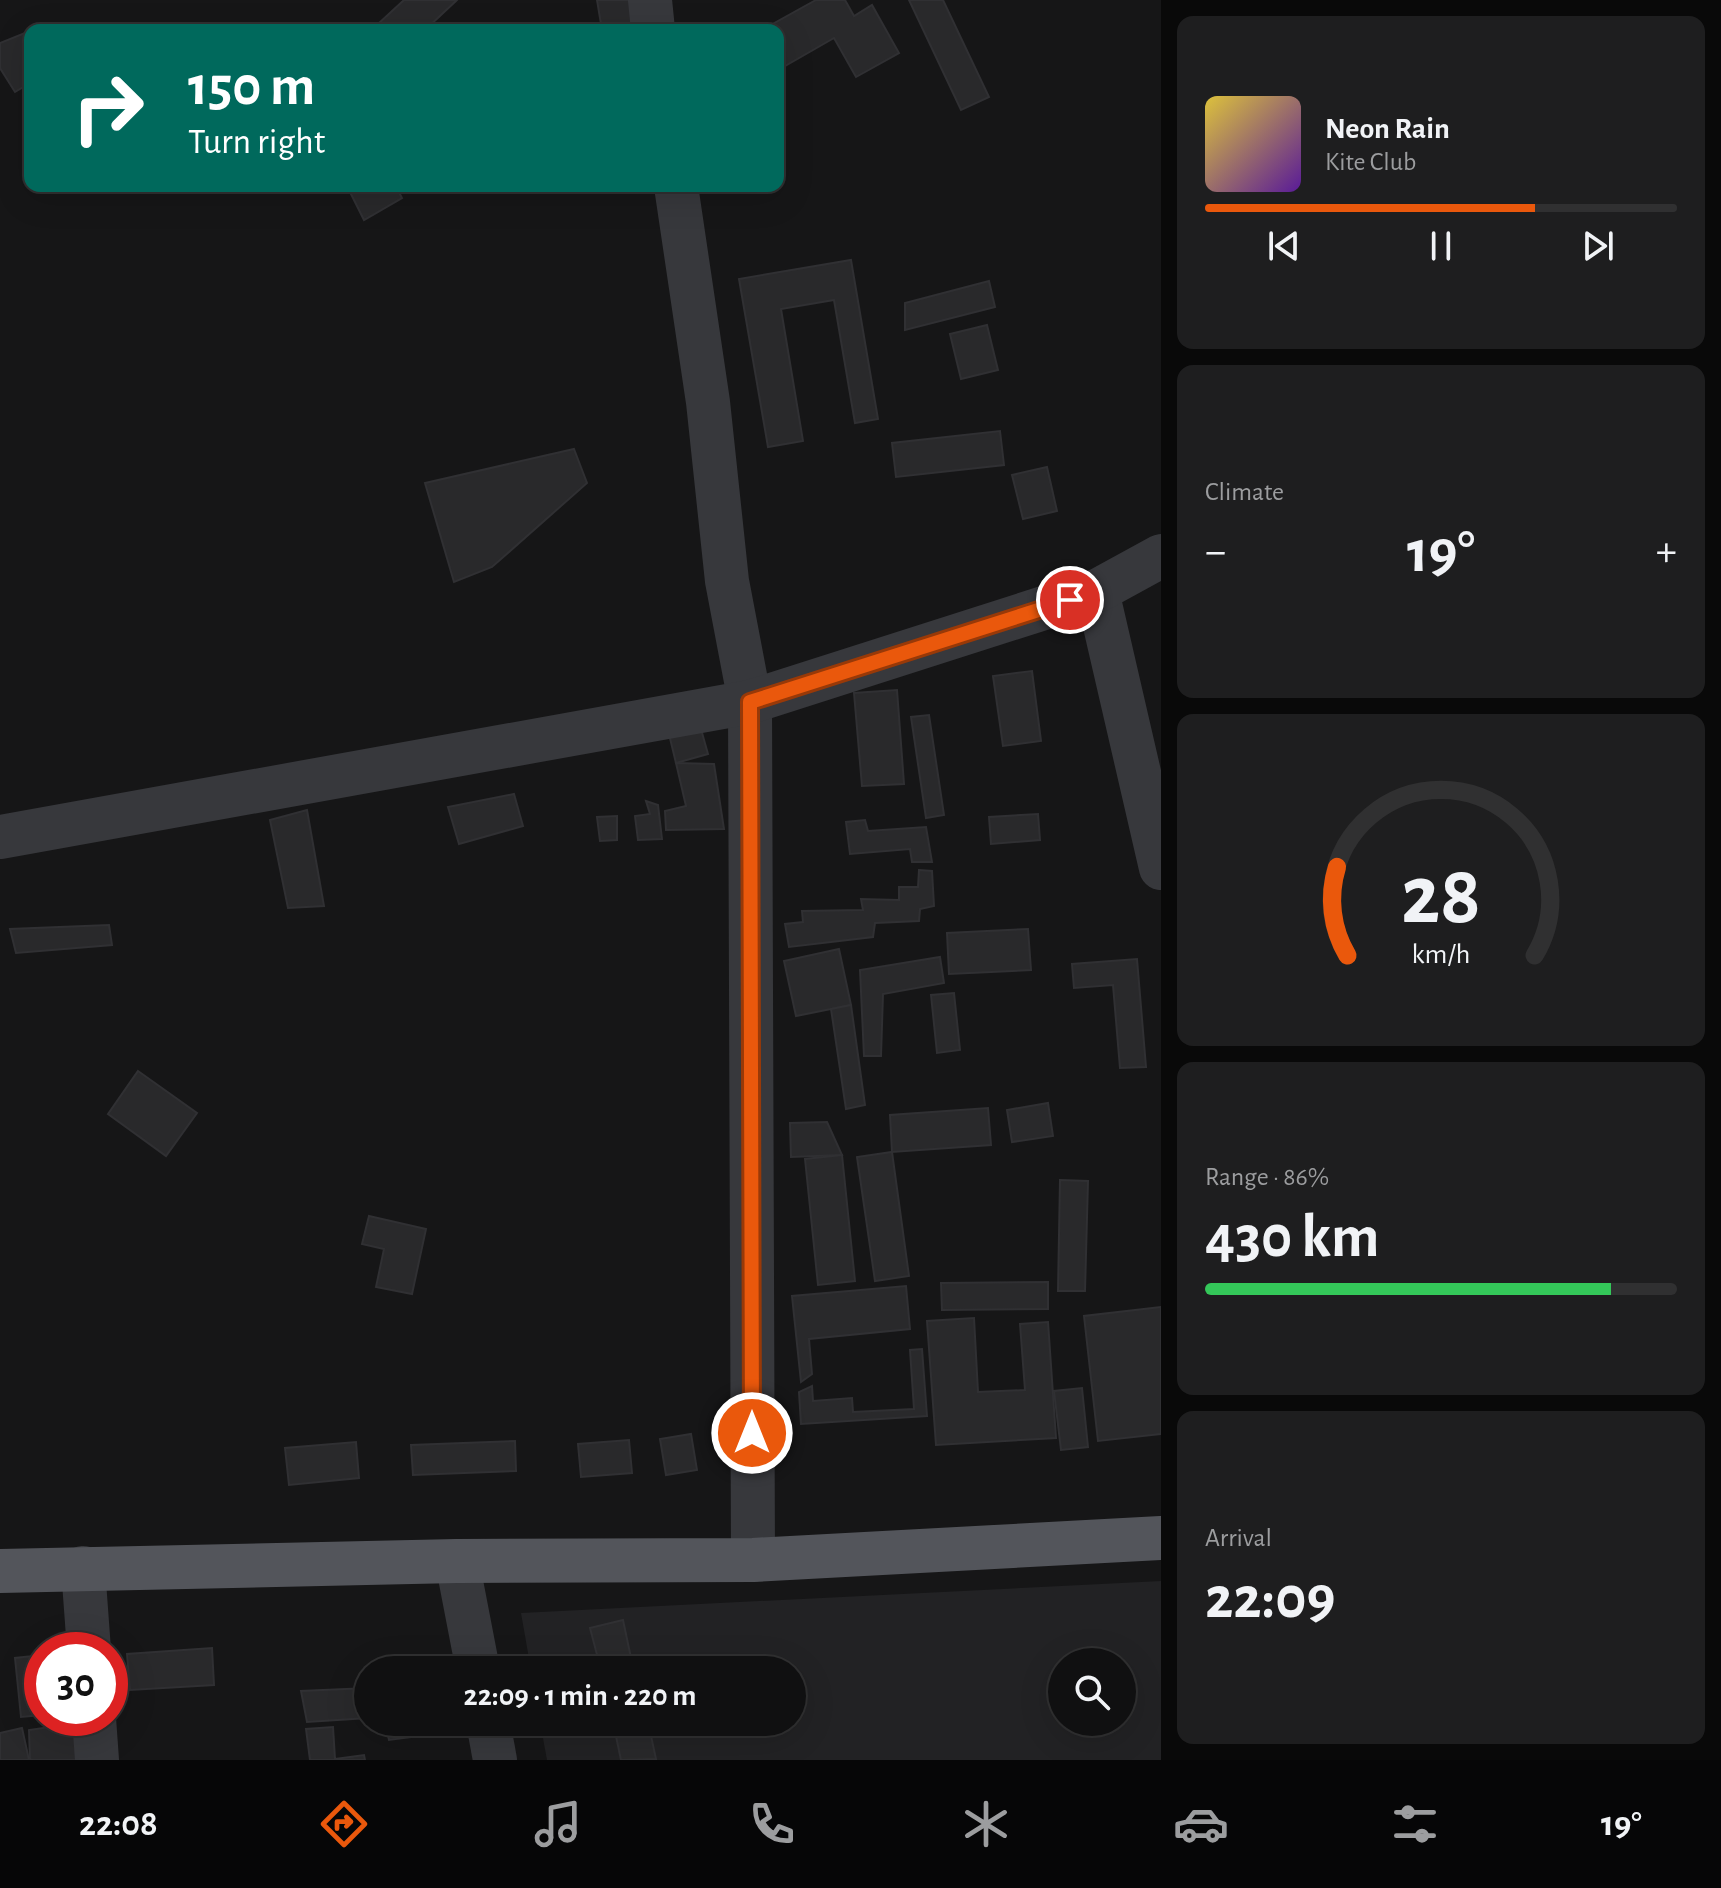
<!DOCTYPE html>
<meta charset="utf-8">
<style>
body{margin:0;font-family:"Alegreya Sans",sans-serif;background:#1e1e1f;color:#f1f3f6;height:100vh;display:flex;flex-direction:column;font-size:30px;white-space:nowrap}
*{box-sizing:border-box;margin:0}
p{font-size:26px;color:#9c9d9f}
.icon{flex:none;width:44px;height:44px;fill:none;stroke:currentColor;stroke-width:2;stroke-linecap:round;stroke-linejoin:round}
.map{position:relative;flex:1;overflow:hidden}
.drawer{display:flex;flex-direction:column;gap:16px;padding:16px;background:#090909;width:560px}
.drawer>*{flex:none}
.hud{position:absolute;left:24px;top:24px;width:760px;height:168px;border-radius:16px;box-shadow:0 8px 32px #0002,0 0 0 2px #303031;background:#00695c;color:#fff;overflow:hidden}
.controls{position:absolute;left:1048px;top:1648px;display:grid;gap:16px}
.controls a{display:grid;place-items:center;width:88px;height:88px;border-radius:50%;background:#101011;box-shadow:0 8px 32px #0002,0 0 0 2px #303031;font-size:40px}
.speed{position:absolute;left:24px;top:1632px;display:flex;gap:16px;font-size:40px;font-weight:700;text-align:center}
.speed>*{display:grid;place-content:center;width:104px;height:104px;border-radius:50%;background:#101011;box-shadow:0 8px 32px #0002,0 0 0 2px #303031;line-height:1}
.speed .limit{border:12px solid #d22;background:#fff;color:#111}
.pin{position:absolute;display:grid;place-items:center;width:68px;height:68px;color:#fff;margin:-34px;border:4px solid #fff;border-radius:50%;box-shadow:0 2px 8px #0007}
.me{position:absolute;width:88px;margin:-44px;rotate:0deg;stroke-linejoin:round;filter:drop-shadow(0 0 6px #0008)}
.turn{display:flex;align-items:center;gap:28px;height:168px;padding:0 32px;font-size:36px}
.turn .icon{width:104px;height:104px;stroke-width:2.5}
.turn b{display:block;font-size:56px;line-height:68px}
.big{font-size:60px;font-weight:700;line-height:1.1}
.drawer .widget{flex:1;display:flex;flex-direction:column;justify-content:center;gap:12px;min-width:0;padding:0 28px;border-radius:16px;background:#1e1e1f}
.drawer .dial{align-items:center;gap:0}
.dial svg{height:208px;overflow:visible;fill:none;stroke:#303031;stroke-width:7;stroke-linecap:round;text-anchor:middle}
.dial text{fill:#f1f3f6;stroke:none}
.song{display:flex;align-items:center;gap:24px}
.cover{width:96px;height:96px;border-radius:12px;background:linear-gradient(135deg,hsl(50 70% 55%),hsl(270 70% 35%))}
.played{height:8px;border-radius:4px;background:linear-gradient(90deg,#ea580c 70%,#303031 70%)}
.keys{display:flex;justify-content:space-around;direction:ltr}
.heat{display:flex;justify-content:space-between;align-items:center;font-size:44px;direction:ltr}
.charge{height:12px;border-radius:6px;background:linear-gradient(90deg,#34c759 86%,#303031 0)}
.trip{position:absolute;left:354px;top:1656px;width:452px;height:80px;border-radius:40px;background:#101011;box-shadow:0 8px 32px #0002,0 0 0 2px #303031;font-weight:700;line-height:80px;text-align:center}
.menu{display:flex;height:128px;justify-content:space-around;align-items:center;background:#060607;color:#9c9d9f}
.menu .icon{width:56px;height:56px}
.menu .active{color:#ea580c}
.menu b{font-size:36px;color:#f1f3f6}
main{display:flex;flex:1;min-height:0}
.map>svg:first-child{display:block}
.built{fill:#222224;fill-rule:evenodd}
.building{fill:#29292b;stroke:#303033;stroke-width:2}
.lines{fill:none;stroke-linecap:round;stroke-linejoin:round}
.minor{stroke:#37383c;stroke-width:44}
.major{stroke:#53555b;stroke-width:44}
.route-casing{stroke:#983908;stroke-width:20}
.route{stroke:#ea580c;stroke-width:14}
</style>
<main>
<div class="map">
<svg width="1161" height="1760" viewBox="0 0 1161 1760">
<rect width="100%" height="100%" fill="#161617"/>
<path class="built" d="M1161,1581V1760H547L540,1722H792V1670H531L521,1613ZM1062,1662H1122V1722H1062Z"/>
<g class="building">
<polygon points="404,0 457,0 425,30 385,30 379,23"/>
<polygon points="597,0 630,0 634,30 602,30"/>
<polygon points="816,0 845,0 854,16 872,5 899,53 856,77 834,38 778,70 778,30 762,30"/>
<polygon points="909,0 943,0 989,97 961,110"/>
<polygon points="30,31 30,83 15,92 0,68 0,43"/>
<polygon points="351,186 396,186 402,198 364,220 348,188"/>
<polygon points="851,260 878,419 855,423 834,300 781,309 803,441 768,447 739,279"/>
<polygon points="989,281 995,307 905,330 905,303"/>
<polygon points="987,325 998,370 961,379 950,334"/>
<polygon points="1000,431 1004,465 896,477 892,443"/>
<polygon points="574,449 587,483 492,567 454,582 425,483"/>
<polygon points="1047,467 1057,511 1023,519 1012,475"/>
<polygon points="1032,671 1041,741 1003,746 993,676"/>
<polygon points="897,690 904,784 862,786 854,693"/>
<polygon points="929,715 944,815 926,818 911,717"/>
<polygon points="699,722 708,754 676,763 668,730"/>
<polygon points="676,763 714,764 724,829 666,830 665,811 686,806"/>
<polygon points="514,794 523,826 459,844 448,807"/>
<polygon points="646,801 658,805 662,839 638,840 635,816 650,814"/>
<polygon points="307,810 324,906 288,908 270,820"/>
<polygon points="1038,814 1040,840 991,844 989,817"/>
<polygon points="617,816 617,840 600,841 597,817"/>
<polygon points="865,820 868,831 926,827 932,862 912,862 910,849 850,854 846,822"/>
<polygon points="919,870 932,871 934,906 920,909 919,921 875,923 873,937 789,947 785,924 803,922 802,911 863,910 861,899 899,900 899,887 918,887"/>
<polygon points="109,925 112,945 16,953 10,929"/>
<polygon points="1028,929 1031,970 949,974 947,933"/>
<polygon points="839,949 851,1005 796,1016 784,961"/>
<polygon points="940,957 944,983 883,994 881,1056 864,1056 860,970"/>
<polygon points="1137,959 1146,1067 1120,1068 1113,985 1074,988 1072,964"/>
<polygon points="954,993 960,1050 937,1053 931,995"/>
<polygon points="851,1005 865,1105 846,1109 831,1009"/>
<polygon points="138,1071 197,1113 166,1156 108,1114"/>
<polygon points="1048,1103 1053,1136 1012,1142 1007,1110"/>
<polygon points="988,1108 991,1145 892,1152 890,1115"/>
<polygon points="827,1122 842,1155 791,1157 790,1123"/>
<polygon points="892,1152 909,1276 875,1281 857,1157"/>
<polygon points="842,1155 855,1281 818,1285 805,1159"/>
<polygon points="1060,1180 1088,1181 1085,1291 1058,1291"/>
<polygon points="369,1216 426,1229 412,1294 376,1287 384,1249 362,1244"/>
<polygon points="1048,1282 1048,1309 942,1310 941,1283"/>
<polygon points="906,1286 910,1329 809,1339 812,1374 801,1382 792,1296"/>
<polygon points="1161,1307 1161,1434 1098,1441 1084,1316"/>
<polygon points="974,1318 978,1392 1025,1390 1020,1324 1048,1322 1056,1438 936,1445 927,1321"/>
<polygon points="922,1349 927,1416 801,1424 799,1392 812,1386 813,1401 852,1398 853,1412 914,1409 910,1350"/>
<polygon points="1082,1388 1088,1447 1061,1450 1054,1391"/>
<polygon points="691,1434 697,1470 666,1475 660,1439"/>
<polygon points="629,1440 632,1473 581,1477 578,1444"/>
<polygon points="515,1441 516,1471 413,1475 411,1445"/>
<polygon points="356,1442 359,1478 289,1485 285,1448"/>
<polygon points="623,1620 631,1658 601,1670 590,1628"/>
<polygon points="212,1648 214,1685 130,1690 127,1654"/>
<polygon points="42,1655 42,1715 21,1717 15,1658"/>
<polygon points="368,1688 368,1718 307,1722 301,1691"/>
<polygon points="385,1722 408,1722 412,1737 389,1740"/>
<polygon points="613,1722 648,1722 656,1759 621,1760"/>
<polygon points="78,1723 84,1760 30,1760 29,1730"/>
<polygon points="333,1727 335,1759 364,1755 365,1760 310,1760 306,1729"/>
<polygon points="22,1728 29,1760 0,1760 0,1733"/>
</g>
<g class="lines">
<g class="minor">
<polyline points="650,0 653,30"/>
<polyline points="676,186 708,402 727,581 750,702 753,1560"/>
<polyline points="1097,591 1161,868"/>
<polyline points="0,837 750,702 1097,591 1161,556"/>
<polyline points="457,1561 478,1670"/>
<polyline points="83,1568 89,1650"/>
<polyline points="94,1718 97,1760"/>
<polyline points="488,1722 495,1760"/>
</g>
<polyline class="major" points="0,1571 457,1561 753,1560 1161,1538"/>
</g>
<g class="lines">
<g class="route-casing">
<polyline id="route" points="752,1433 750,702 1070,600"/>
</g>
<use href="#route" class="route"/>
</g>
</svg>
<div class="controls">
<a><svg class="icon" aria-label="search" viewBox="0 0 24 24"><circle cx="10" cy="10" r="6"/><path d="M15 15l6 6"/></svg></a>
</div>
<div class="speed"><div class="limit">30</div></div>
<div class="pin" style="left:1070px;top:600px;background:#d93025"><svg class="icon" aria-label="arrive" viewBox="0 0 24 24"><path d="M6 21V4h12l-3 4 3 4H6"/></svg></div>
<svg class="me" style="left:752px;top:1433px" viewBox="-20 -20 40 40"><circle r="17" fill="#ea580c" stroke="#fff" stroke-width="3"/><path d="M0-11L8 9 0 5-8 9z" fill="#fff"/></svg>
<div class="trip">22:09 · 1 min · 220 m</div>
<div class="hud">
<div class="turn"><svg class="icon" aria-label="right" viewBox="0 0 24 24"><path d="M7 20v-9h11M14 6l5 5-5 5"/></svg><div><b>150 m</b>Turn right</div></div>
</div>
</div>
<section class="drawer">
<div class="widget">
<div class="song"><i class="cover"></i><div><b>Neon Rain</b><p>Kite Club</p></div></div>
<div class="played"></div>
<div class="keys"><svg class="icon" aria-label="previous" viewBox="0 0 24 24"><path d="M18 5L8 12l10 7zM5 5v14"/></svg><svg class="icon" aria-label="pause" viewBox="0 0 24 24"><path d="M8 5v14M16 5v14"/></svg><svg class="icon" aria-label="next" viewBox="0 0 24 24"><path d="M6 5l10 7-10 7zM19 5v14"/></svg></div>
</div>
<div class="widget"><p>Climate</p>
<div class="heat"><a>−</a><b class="big">19°</b><a>+</a></div>
</div>
<div class="widget dial"><svg viewBox="0 0 100 80">
<path d="M14 69A42 42 0 1 1 86 69"/>
<path d="M14 69A42 42 0 0 1 10 35" stroke="#ea580c"/>
<text x="50" y="56" font-size="32" font-weight="700">28</text>
<text x="50" y="72" font-size="11">km/h</text>
</svg></div>
<div class="widget"><p>Range · 86%</p><b class="big">430 km</b><div class="charge"></div></div>
<div class="widget"><p>Arrival</p><b class="big">22:09</b></div>
</section>
</main>
<nav class="menu">
<b>22:08</b>
<svg class="icon active" aria-label="directions" viewBox="0 0 24 24"><path d="M12 3l9 9-9 9-9-9zM9 14v-3h6M13 9l2 2-2 2"/></svg>
<svg class="icon" aria-label="music" viewBox="0 0 24 24"><path d="M9 18V5l10-2v13"/><circle cx="6" cy="18" r="3"/><circle cx="16" cy="16" r="3"/></svg>
<svg class="icon" aria-label="phone" viewBox="0 0 24 24"><path d="M5 4h4l2 5-3 2q2 4 5 5l2-3 5 2v4C11 20 4 13 5 4z"/></svg>
<svg class="icon" aria-label="climate" viewBox="0 0 24 24"><path d="M12 3v18M4 7l16 10M4 17L20 7"/></svg>
<svg class="icon" aria-label="car" viewBox="0 0 24 24"><path d="M5 17H2v-5l4-1 3-4h7l3 4 3 1v5h-3M9 17h6M6 11h13"/><circle cx="7" cy="17" r="2"/><circle cx="17" cy="17" r="2"/></svg>
<svg class="icon" aria-label="filters" viewBox="0 0 24 24"><path d="M4 7h16M4 17h16"/><circle cx="9" cy="7" r="2"/><circle cx="15" cy="17" r="2"/></svg>
<b>19°</b>
</nav>
